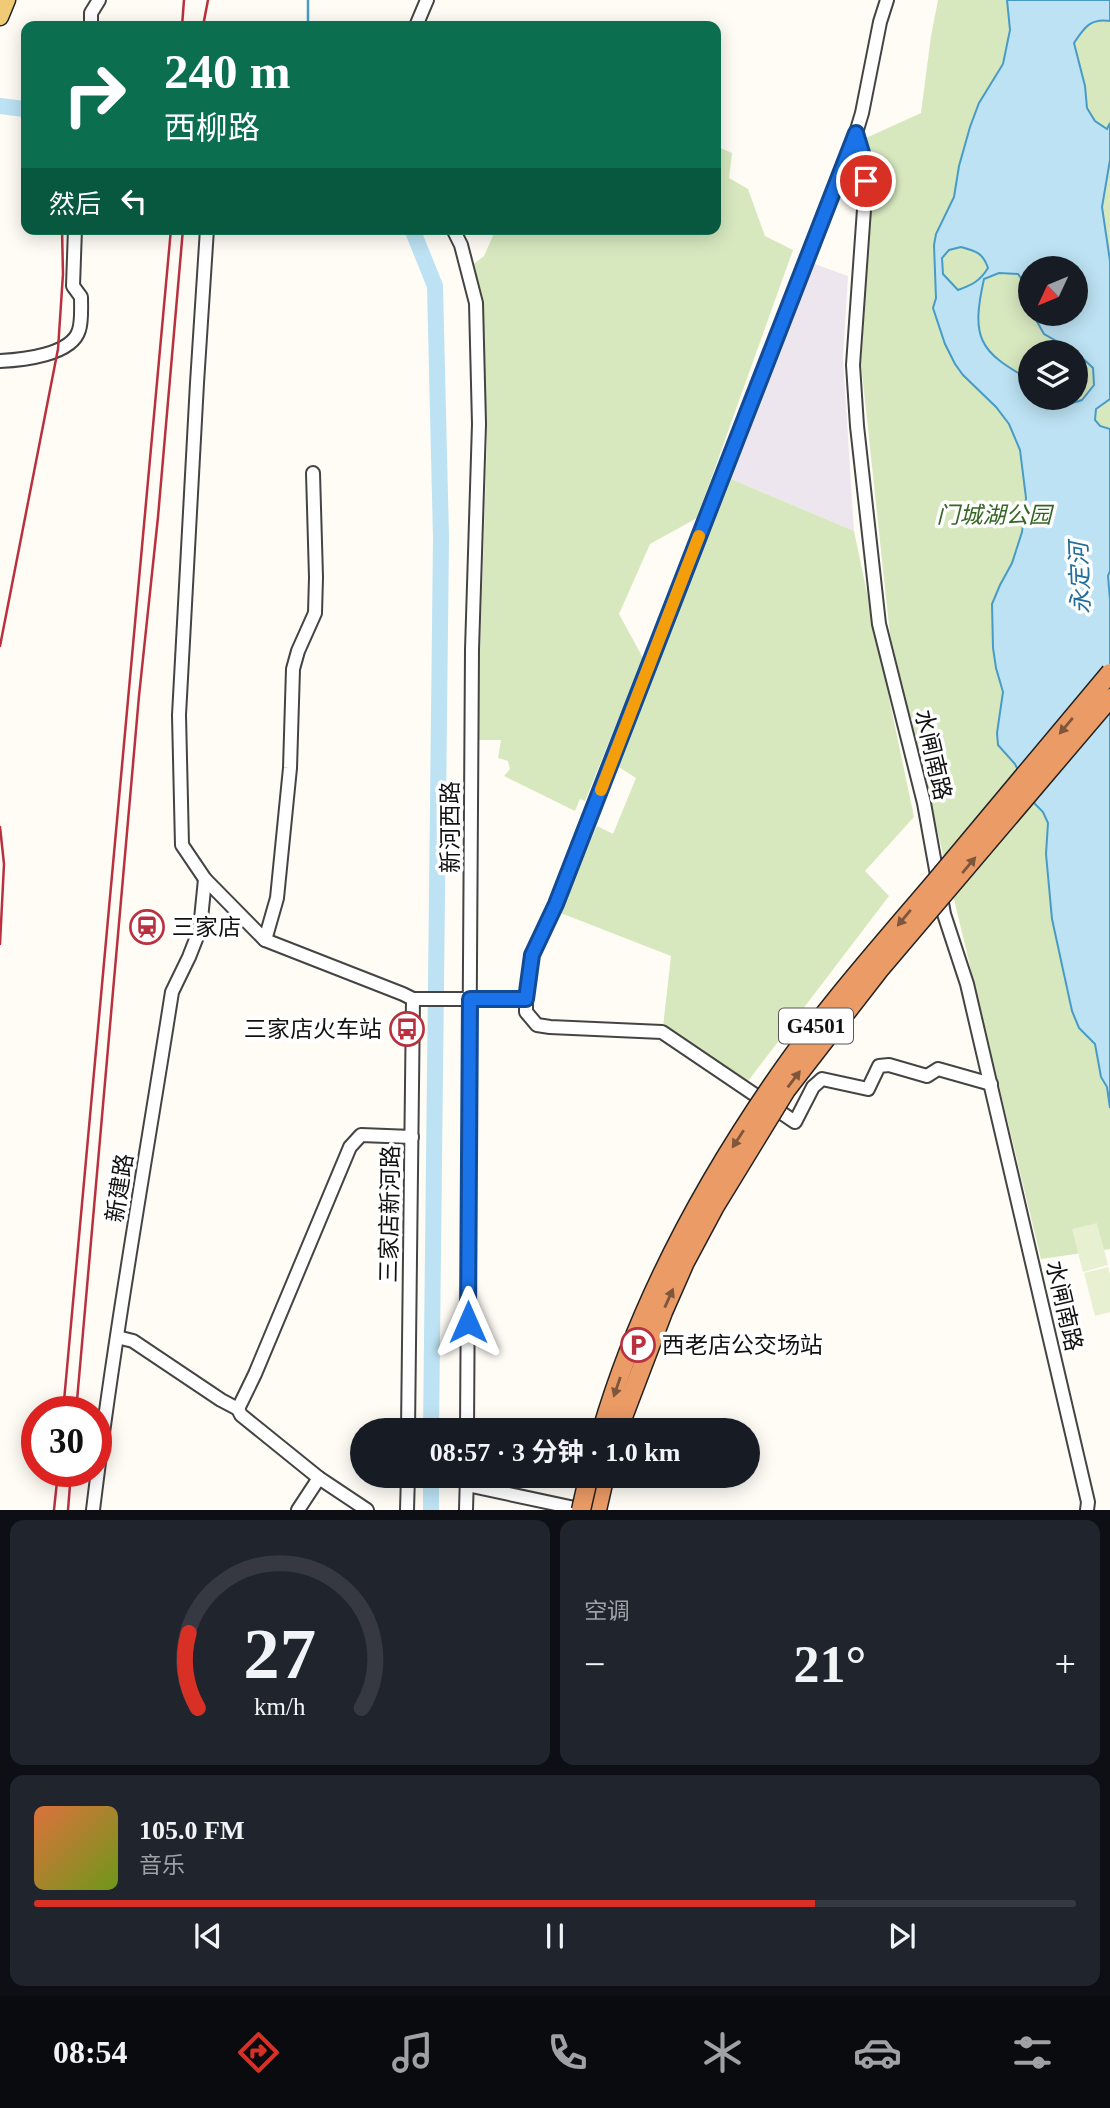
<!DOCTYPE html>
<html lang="zh">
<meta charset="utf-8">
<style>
body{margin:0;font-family:"Times New Roman","Noto Sans SC",serif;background:#20242c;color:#f1f3f6;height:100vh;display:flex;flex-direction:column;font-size:26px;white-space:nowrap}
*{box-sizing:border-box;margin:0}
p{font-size:23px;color:#9ea1a6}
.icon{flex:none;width:38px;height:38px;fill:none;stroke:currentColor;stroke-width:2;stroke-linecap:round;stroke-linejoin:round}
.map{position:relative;height:1510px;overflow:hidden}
.drawer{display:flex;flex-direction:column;gap:10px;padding:10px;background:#0d0f14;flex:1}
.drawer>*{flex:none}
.banner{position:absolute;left:21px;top:21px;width:700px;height:214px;border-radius:14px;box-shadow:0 4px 18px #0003;background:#0b6e4f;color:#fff;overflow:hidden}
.needle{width:46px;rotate:226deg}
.tools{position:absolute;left:1018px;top:256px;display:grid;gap:14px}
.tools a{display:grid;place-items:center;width:70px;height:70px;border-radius:50%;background:#171b24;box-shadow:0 4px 18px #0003;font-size:35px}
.speed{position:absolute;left:21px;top:1396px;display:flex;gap:14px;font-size:35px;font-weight:700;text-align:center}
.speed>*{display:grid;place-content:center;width:91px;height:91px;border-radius:50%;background:#171b24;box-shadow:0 4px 18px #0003;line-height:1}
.speed .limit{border:10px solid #d22;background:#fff;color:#111}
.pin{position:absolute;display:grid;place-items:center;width:60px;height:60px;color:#fff;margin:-30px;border:4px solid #fff;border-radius:50%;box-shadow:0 2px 7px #0007}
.me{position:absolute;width:77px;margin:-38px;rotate:0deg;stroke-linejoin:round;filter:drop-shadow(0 0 5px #0008)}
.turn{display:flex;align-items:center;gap:24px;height:147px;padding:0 28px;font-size:32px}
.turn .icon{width:91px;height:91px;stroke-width:2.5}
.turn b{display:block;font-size:49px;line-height:60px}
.then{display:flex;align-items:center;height:66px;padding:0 28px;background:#0003;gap:14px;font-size:26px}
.big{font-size:52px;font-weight:700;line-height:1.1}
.drawer .widget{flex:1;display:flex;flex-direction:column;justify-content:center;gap:10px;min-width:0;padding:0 24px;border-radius:14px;background:#20242c}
.drawer .dial{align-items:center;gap:0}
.dial svg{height:182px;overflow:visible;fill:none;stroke:#363941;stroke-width:7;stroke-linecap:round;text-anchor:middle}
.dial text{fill:#f1f3f6;stroke:none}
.song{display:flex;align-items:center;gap:21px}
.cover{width:84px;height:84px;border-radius:10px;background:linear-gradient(135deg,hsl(20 70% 55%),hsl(80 70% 35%))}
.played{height:7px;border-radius:4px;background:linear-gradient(90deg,#d93025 75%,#363941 75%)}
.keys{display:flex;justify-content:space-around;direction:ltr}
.heat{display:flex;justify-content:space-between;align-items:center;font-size:38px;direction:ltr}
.drawer .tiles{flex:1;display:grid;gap:10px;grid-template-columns:1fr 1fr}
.widget:last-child{grid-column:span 2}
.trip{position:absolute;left:350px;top:1418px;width:410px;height:70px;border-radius:35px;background:#171b24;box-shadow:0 4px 18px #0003;font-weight:700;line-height:70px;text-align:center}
.dock{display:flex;height:112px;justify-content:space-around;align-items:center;background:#090b0e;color:#9ea1a6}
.dock .icon{width:49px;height:49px}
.dock .on{color:#d93025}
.dock b{font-size:32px;color:#f1f3f6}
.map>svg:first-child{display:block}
.industrial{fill:#ede6ee}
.green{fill:#d7e8bf;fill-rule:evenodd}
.pitch{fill:#e7f0d1}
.water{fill:#bce2f3;stroke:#489bc6;stroke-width:2;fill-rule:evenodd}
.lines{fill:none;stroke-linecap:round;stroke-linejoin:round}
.stream{stroke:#489bc6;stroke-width:2.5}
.river{stroke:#bce2f3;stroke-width:16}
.minor-casing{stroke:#444;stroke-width:16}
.major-casing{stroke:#222;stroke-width:19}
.highway-casing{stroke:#222;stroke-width:21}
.minor{stroke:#fff;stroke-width:12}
.major{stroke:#f0ca74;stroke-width:16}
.highway{stroke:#eb9b66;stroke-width:18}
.rail{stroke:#b9303f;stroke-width:2.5}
.highway-bridge-casing{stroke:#222;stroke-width:21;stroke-linecap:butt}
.highway-bridge{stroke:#eb9b66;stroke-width:18}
.oneway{fill:#7e563c}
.route-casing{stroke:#114b97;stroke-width:18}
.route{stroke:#1a73e8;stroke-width:12}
.slow{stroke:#f59e0b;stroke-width:12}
.labels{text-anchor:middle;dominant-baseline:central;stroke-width:7;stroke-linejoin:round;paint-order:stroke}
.shield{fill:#fff;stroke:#585858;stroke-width:2}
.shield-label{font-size:21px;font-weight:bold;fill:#111}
.park-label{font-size:23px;font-style:italic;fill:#356624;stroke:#fff}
.street-label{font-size:23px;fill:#111;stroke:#fff}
.poi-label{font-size:23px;fill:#111;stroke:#fff;text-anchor:start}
.water-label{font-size:24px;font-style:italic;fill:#206e9c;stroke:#fff}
</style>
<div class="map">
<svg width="1110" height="1510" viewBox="0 0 1110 1510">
<rect width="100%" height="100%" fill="#fefcf5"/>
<polygon class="industrial" points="812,263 848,276 843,358 854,531 731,479"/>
<g class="green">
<path d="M938,0H1110V1249L1041,1259L890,635L861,363L873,177L866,138L921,113L931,36ZM1031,268H1076V313H1031ZM1031,352H1076V397H1031Z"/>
<polygon points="716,146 732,153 729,178 748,189 765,236 793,250 697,518 650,544 619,614 643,658 585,801 580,799 575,811 504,776 510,769 508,761 498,758 501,740 477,740 487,442 481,303 471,266 484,256 496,229 716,229"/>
<polygon points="731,479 854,531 914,817 865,871 889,896 748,1081 663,1027 671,956 558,912 597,826 613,834 636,778 617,766"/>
</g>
<g class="pitch">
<polygon points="1097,1223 1108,1265 1083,1272 1072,1229"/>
<polygon points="1108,1267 1110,1275 1110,1312 1095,1316 1084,1273"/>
</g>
<path class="water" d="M1007,0H1110V21C1090,18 1084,28 1074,43L1085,86L1087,108L1095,121L1107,129L1110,123V160L1102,207L1110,261V399L1096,409L1095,420L1100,426L1110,429V571L1108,576L1110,600V1108L1107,1087L1101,1077L1095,1044L1079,1028L1072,1011L1052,919L1046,854L1048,823L1043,812L1035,804L1015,764L998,745L997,733L1003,692L996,668L993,648L992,604L1000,585L1012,563L1022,532L1026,498L1020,450L1009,424L996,407L963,375L955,364L945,344L933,308L936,298L934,245L936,234L954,197L959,166L970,127L979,103L1003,64L1010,30ZM961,247C976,251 983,253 988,268C980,281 972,285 958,290L943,274L942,258L949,250ZM1031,268H1076V313H1032L1044,334L1076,352L1093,368L1094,385L1082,400C1071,404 1057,407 1048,397H1031V380C978,352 971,337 984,279L999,273L1018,274L1030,291L1031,310Z"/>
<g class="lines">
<polyline class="stream" points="308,26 308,0"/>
<g class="river">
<polyline points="0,106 24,109"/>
<polyline points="412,229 435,286 441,538 431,1430"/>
<polyline points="431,1510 431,1475"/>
</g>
<g class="minor-casing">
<g id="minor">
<polyline points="887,0 880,22 862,113 856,133 863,156 866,181 853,365 857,426 879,624 924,803 944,914 967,984 1088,1502 1087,1510"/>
<polyline points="91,26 91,13 99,0"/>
<polyline points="416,26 427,0"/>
<polyline points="856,133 556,904 532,955 526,999 526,1012 537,1025 550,1027 662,1032 795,1122 813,1087 822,1079 868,1089 879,1066 889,1065 927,1076 938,1069 991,1084"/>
<polyline points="207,229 197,383 179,715 182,845 205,879 265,940 403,994 413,999"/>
<polyline points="453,229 461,245 476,303 479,424 472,650 467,1430"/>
<path d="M0,361C22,360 72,355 79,330C82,321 81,307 81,297L73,286L75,229"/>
<polyline points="265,940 277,898 290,768 293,669 298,651 315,613 316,577 313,473"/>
<polyline points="413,999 526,999"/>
<polyline points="117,1337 133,1341 221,1400 238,1409 241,1415 319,1478 367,1510"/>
<polyline points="238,1409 255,1374 350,1147 361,1135 412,1137"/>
<polyline points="408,1430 413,999"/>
<polyline points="467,1485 584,1510"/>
<path d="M93,1510C114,1337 145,1164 172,992L189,957L200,929L205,879"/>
<polyline points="298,1510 319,1478"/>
<polyline points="407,1510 408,1475"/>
<polyline points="466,1510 467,1475"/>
</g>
</g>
<g class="major-casing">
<polyline id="major" points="0,17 7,0"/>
</g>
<g class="highway-casing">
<polyline id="highway" points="597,1510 605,1475"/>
</g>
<use href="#minor" class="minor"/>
<use href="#major" class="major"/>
<use href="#highway" class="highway"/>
<g class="rail">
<polyline points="182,26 184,0"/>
<polyline points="203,26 208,0"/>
<polyline points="0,646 58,349 63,274 62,229"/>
<polyline points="0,827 4,864 0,944"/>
<polyline points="63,1412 171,229"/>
<polyline points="76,1412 139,696 158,517 183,229"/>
<polyline points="54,1510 58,1472"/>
<polyline points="68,1510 71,1472"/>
</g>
<g class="highway-bridge-casing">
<g id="highway-bridge">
<path d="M602,1430C638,1307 701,1189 773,1084C822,1012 880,947 936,881C994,811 1052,742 1110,673"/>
<polyline points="618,1430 663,1312 685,1262 715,1206 786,1090 879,970 1110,698"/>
<polyline points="581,1510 589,1475"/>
</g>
</g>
<use href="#highway-bridge" class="highway-bridge"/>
</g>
<defs><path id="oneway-solid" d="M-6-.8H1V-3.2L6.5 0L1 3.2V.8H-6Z" transform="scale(1.75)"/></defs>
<g class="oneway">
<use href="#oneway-solid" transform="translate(1066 726) rotate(130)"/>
<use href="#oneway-solid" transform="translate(969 865) rotate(-50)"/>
<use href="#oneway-solid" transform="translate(904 918) rotate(130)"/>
<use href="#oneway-solid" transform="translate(794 1079) rotate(-53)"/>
<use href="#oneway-solid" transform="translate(738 1139) rotate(123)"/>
<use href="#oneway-solid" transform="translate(669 1298) rotate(-66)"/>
<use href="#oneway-solid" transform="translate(617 1387) rotate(109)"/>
</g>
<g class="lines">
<g class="route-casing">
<polyline id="route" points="468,1322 470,999 526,999 532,955 556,904 856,133 863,156 866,181"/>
</g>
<use href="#route" class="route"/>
<polyline class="slow" points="601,790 699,536"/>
</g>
<defs>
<g id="station-ring" transform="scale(1.75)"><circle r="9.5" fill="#fff" stroke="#b9303f" stroke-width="1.5"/><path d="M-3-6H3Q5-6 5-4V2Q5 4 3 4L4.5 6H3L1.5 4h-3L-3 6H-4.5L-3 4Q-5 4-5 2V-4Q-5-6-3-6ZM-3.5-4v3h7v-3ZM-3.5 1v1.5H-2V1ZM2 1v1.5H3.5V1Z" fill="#b9303f"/></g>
<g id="bus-ring" transform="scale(1.75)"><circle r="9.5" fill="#fff" stroke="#b9303f" stroke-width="1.5"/><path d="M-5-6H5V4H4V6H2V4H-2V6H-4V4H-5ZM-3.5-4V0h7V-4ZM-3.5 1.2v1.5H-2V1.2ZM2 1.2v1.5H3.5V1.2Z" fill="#b9303f"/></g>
<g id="parking-ring" transform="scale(1.75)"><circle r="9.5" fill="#fff" stroke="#b9303f" stroke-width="1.5"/><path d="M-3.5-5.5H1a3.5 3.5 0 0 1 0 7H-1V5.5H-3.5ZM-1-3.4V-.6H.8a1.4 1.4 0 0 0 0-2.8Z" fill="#b9303f"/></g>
</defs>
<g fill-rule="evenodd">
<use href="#station-ring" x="147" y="927"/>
<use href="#bus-ring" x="407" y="1029"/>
<use href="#parking-ring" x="638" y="1345"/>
</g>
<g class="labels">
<rect class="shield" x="779" y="1008.5" width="74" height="35" rx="5"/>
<g class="shield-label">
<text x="816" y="1026">G4501</text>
</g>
<g class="park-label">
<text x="994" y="515">门城湖公园</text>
</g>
<g class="street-label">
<text transform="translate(933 755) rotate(77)">水闸南路</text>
<text transform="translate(450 827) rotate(-90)">新河西路</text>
<text transform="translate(120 1188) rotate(-81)">新建路</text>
<text transform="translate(390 1214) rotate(-89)">三家店新河路</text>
<text transform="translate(1064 1306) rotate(77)">水闸南路</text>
</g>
<g class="poi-label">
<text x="172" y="927">三家店</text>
<text x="382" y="1029" text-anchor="end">三家店火车站</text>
<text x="662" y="1345">西老店公交场站</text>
</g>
<g class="water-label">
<text transform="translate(1080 578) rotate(-92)">永定河</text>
</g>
</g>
</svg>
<div class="tools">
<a><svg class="needle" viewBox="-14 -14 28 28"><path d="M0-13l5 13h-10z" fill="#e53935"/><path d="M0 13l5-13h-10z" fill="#9ea1a6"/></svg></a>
<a><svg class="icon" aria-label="layers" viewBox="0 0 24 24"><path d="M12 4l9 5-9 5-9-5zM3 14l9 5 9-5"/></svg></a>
</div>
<div class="speed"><div class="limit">30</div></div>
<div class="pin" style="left:866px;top:181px;background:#d93025"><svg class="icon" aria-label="arrive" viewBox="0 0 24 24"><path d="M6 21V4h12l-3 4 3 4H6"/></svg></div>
<svg class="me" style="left:468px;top:1322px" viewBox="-20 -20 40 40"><path d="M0-17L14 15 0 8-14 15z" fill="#1a73e8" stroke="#fff" stroke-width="4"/></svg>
<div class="trip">08:57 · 3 分钟 · 1.0 km</div>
<div class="banner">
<div class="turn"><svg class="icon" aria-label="right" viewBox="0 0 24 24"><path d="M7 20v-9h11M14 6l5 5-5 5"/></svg><div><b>240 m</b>西柳路</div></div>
<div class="then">然后<svg class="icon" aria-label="left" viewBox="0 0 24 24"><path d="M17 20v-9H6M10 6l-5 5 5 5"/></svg></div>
</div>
</div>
<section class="drawer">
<div class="tiles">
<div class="widget dial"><svg viewBox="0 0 100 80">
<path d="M14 69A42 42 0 1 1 86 69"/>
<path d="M14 69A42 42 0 0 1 10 36" stroke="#d93025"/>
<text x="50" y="56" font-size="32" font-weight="700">27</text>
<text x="50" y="72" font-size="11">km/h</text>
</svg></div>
<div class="widget"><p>空调</p>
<div class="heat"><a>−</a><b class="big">21°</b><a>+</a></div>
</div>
<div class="widget">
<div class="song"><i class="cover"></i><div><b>105.0 FM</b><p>音乐</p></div></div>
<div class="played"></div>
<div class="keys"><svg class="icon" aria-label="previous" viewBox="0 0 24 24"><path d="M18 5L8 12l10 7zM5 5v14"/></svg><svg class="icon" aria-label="pause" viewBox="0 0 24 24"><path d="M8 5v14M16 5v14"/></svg><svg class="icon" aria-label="next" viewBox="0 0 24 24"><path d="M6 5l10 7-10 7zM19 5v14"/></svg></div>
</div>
</div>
</section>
<nav class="dock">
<b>08:54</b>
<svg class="icon on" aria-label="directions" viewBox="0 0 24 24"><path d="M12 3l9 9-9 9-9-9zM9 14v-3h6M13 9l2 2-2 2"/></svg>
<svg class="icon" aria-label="music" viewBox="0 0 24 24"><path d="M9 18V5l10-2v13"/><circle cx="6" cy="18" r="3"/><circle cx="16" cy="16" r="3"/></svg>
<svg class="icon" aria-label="phone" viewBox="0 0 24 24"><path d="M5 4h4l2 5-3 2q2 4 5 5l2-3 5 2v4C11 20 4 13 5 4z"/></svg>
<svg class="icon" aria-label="climate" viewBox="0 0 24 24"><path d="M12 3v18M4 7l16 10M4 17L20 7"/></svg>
<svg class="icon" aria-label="car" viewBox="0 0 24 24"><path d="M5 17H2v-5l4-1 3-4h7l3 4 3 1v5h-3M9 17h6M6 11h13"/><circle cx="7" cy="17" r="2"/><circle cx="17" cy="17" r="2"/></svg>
<svg class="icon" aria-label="filters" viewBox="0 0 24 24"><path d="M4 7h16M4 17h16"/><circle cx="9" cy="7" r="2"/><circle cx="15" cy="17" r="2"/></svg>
</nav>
